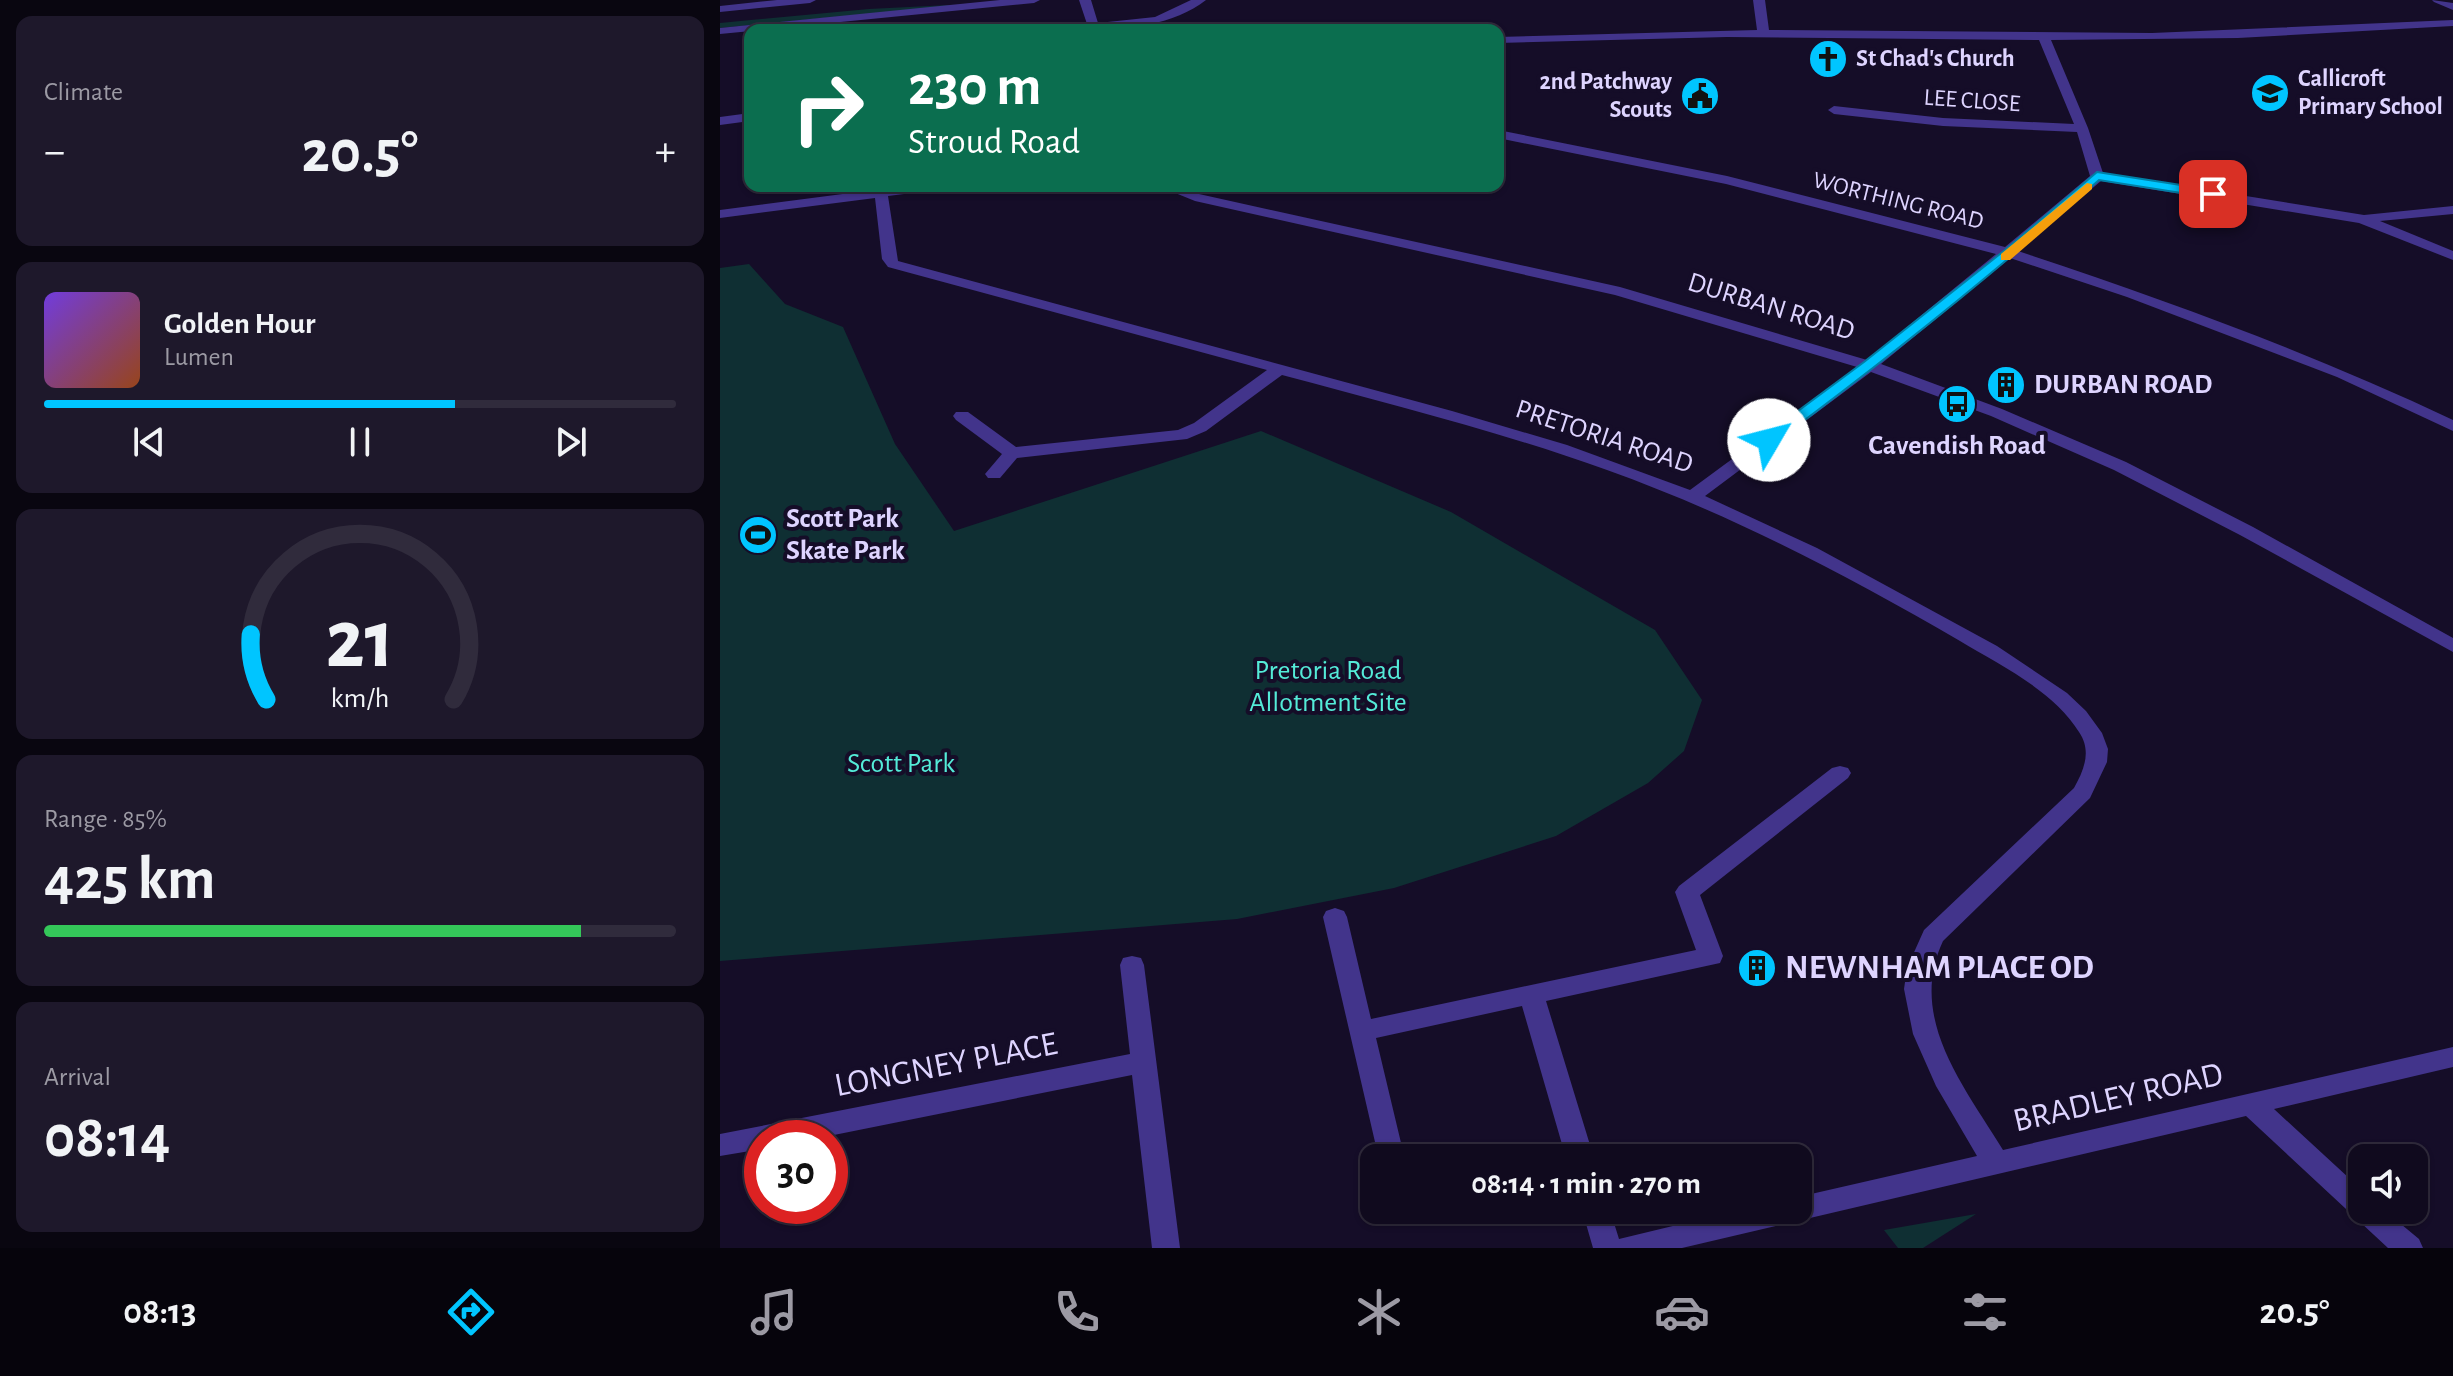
<!DOCTYPE html>
<meta charset="utf-8">
<style>
body{margin:0;font-family:"Alegreya Sans",sans-serif;background:#1e182b;color:#f1f3f6;height:100vh;display:flex;flex-direction:column;font-size:30px;white-space:nowrap}
*{box-sizing:border-box;margin:0}
p{font-size:26px;color:#9c9aa4}
.icon{flex:none;width:44px;height:44px;fill:none;stroke:currentColor;stroke-width:2;stroke-linecap:round;stroke-linejoin:round}
.map{position:relative;flex:1;overflow:hidden}
.sheet{display:flex;flex-direction:column;gap:16px;padding:16px;background:#090610;width:720px}
.sheet>*{flex:none}
.banner{position:absolute;left:24px;top:24px;width:760px;height:168px;border-radius:16px;box-shadow:0 2px 6px #0004,0 0 0 2px #302b3c;background:#0b6e4f;color:#fff;overflow:hidden}
.tools{position:absolute;left:1628px;top:1144px;display:grid;gap:16px}
.tools a{display:grid;place-items:center;width:80px;height:80px;border-radius:16px;background:#100a1e;box-shadow:0 2px 6px #0004,0 0 0 2px #302b3c;font-size:40px}
.speed{position:absolute;left:24px;top:1120px;display:flex;gap:16px;font-size:40px;font-weight:700;text-align:center}
.speed>*{display:grid;place-content:center;width:104px;height:104px;border-radius:50%;background:#100a1e;box-shadow:0 2px 6px #0004,0 0 0 2px #302b3c;line-height:1}
.speed .limit{border:12px solid #d22;background:#fff;color:#111}
.pin{position:absolute;display:grid;place-items:center;width:68px;height:68px;color:#fff;margin:-34px;border-radius:16px;box-shadow:0 4px 12px #0006}
.me{position:absolute;width:88px;margin:-44px;rotate:53deg;stroke-linejoin:round;filter:drop-shadow(0 0 6px #0008)}
.turn{display:flex;align-items:center;gap:28px;height:168px;padding:0 32px;font-size:36px}
.turn .icon{width:104px;height:104px;stroke-width:2.5}
.turn b{display:block;font-size:56px;line-height:68px}
.big{font-size:60px;font-weight:700;line-height:1.1}
.sheet .tile{flex:1;display:flex;flex-direction:column;justify-content:center;gap:12px;min-width:0;padding:0 28px;border-radius:16px;background:#1e182b}
.sheet .dial{align-items:center;gap:0}
.dial svg{height:208px;overflow:visible;fill:none;stroke:#302b3c;stroke-width:7;stroke-linecap:round;text-anchor:middle}
.dial text{fill:#f1f3f6;stroke:none}
.song{display:flex;align-items:center;gap:24px}
.cover{width:96px;height:96px;border-radius:12px;background:linear-gradient(135deg,hsl(260 70% 55%),hsl(20 70% 35%))}
.played{height:8px;border-radius:4px;background:linear-gradient(90deg,#00c5ff 65%,#302b3c 65%)}
.keys{display:flex;justify-content:space-around;direction:ltr}
.heat{display:flex;justify-content:space-between;align-items:center;font-size:44px;direction:ltr}
.charge{height:12px;border-radius:6px;background:linear-gradient(90deg,#34c759 85%,#302b3c 0)}
.trip{position:absolute;left:640px;top:1144px;width:452px;height:80px;border-radius:16px;background:#100a1e;box-shadow:0 2px 6px #0004,0 0 0 2px #302b3c;font-weight:700;line-height:80px;text-align:center}
.dock{display:flex;height:128px;justify-content:space-around;align-items:center;background:#06040c;color:#9c9aa4}
.dock .icon{width:56px;height:56px}
.dock .on{color:#00c5ff}
.dock b{font-size:36px;color:#f1f3f6}
main{display:flex;flex:1;min-height:0}
.map>svg:first-child{display:block}
.green{fill:#0f2f33}
.lines{fill:none;stroke-linecap:round;stroke-linejoin:round}
.street{fill:#42348b;fill-rule:evenodd}
.route{fill:#00c5ff;stroke:#0080a6;stroke-width:2}
.slow{fill:#f59e0b}
.labels{text-anchor:middle;dominant-baseline:central;stroke-width:8;stroke-linejoin:round;paint-order:stroke}
.far-poi-label{font-size:24px;font-weight:bold;fill:#ded4ff;stroke:#150d28;text-anchor:start}
.far-street-label{font-size:24px;fill:#ded4ff;stroke:#150d28}
.street-label{font-size:28px;fill:#ded4ff;stroke:#150d28}
.poi-label{font-size:28px;font-weight:bold;fill:#ded4ff;stroke:#150d28;text-anchor:start}
.park-label{font-size:28px;fill:#54ebd8;stroke:#150d28}
.near-poi-label{font-size:34px;font-weight:bold;fill:#ded4ff;stroke:#150d28;text-anchor:start}
.near-street-label{font-size:34px;fill:#ded4ff;stroke:#150d28}
</style>
<main>
<section class="sheet">
<div class="tile"><p>Climate</p>
<div class="heat"><a>−</a><b class="big">20.5°</b><a>+</a></div>
</div>
<div class="tile">
<div class="song"><i class="cover"></i><div><b>Golden Hour</b><p>Lumen</p></div></div>
<div class="played"></div>
<div class="keys"><svg class="icon" aria-label="previous" viewBox="0 0 24 24"><path d="M18 5L8 12l10 7zM5 5v14"/></svg><svg class="icon" aria-label="pause" viewBox="0 0 24 24"><path d="M8 5v14M16 5v14"/></svg><svg class="icon" aria-label="next" viewBox="0 0 24 24"><path d="M6 5l10 7-10 7zM19 5v14"/></svg></div>
</div>
<div class="tile dial"><svg viewBox="0 0 100 80">
<path d="M14 69A42 42 0 1 1 86 69"/>
<path d="M14 69A42 42 0 0 1 8 44" stroke="#00c5ff"/>
<text x="50" y="56" font-size="32" font-weight="700">21</text>
<text x="50" y="72" font-size="11">km/h</text>
</svg></div>
<div class="tile"><p>Range · 85%</p><b class="big">425 km</b><div class="charge"></div></div>
<div class="tile"><p>Arrival</p><b class="big">08:14</b></div>
</section>
<div class="map">
<svg width="1733" height="1248" viewBox="0 0 1733 1248">
<rect width="100%" height="100%" fill="#150d28"/>
<g class="green">
<polygon points="229,5 229,6 0,28 0,23 149,9"/>
<polygon points="29,264 65,304 123,327 175,444 234,531 541,431 731,512 935,630 982,700 964,751 928,783 836,836 674,888 517,919 0,961 0,268"/>
<polygon points="1256,1214 1203,1248 1178,1248 1164,1230"/>
</g>
<g class="lines">
<g class="street">
<polygon points="57,0 96,0 90,3 0,12 0,6"/>
<polygon points="280,0 320,0 314,3 0,34 0,28"/>
<path d="M359,0H371L378,23L435,17L471,0H486C454,25 407,30 369,30Z"/>
<path d="M1033,0H1045L1049,30L1432,33L1733,20V26L1518,38L1331,40L1368,128L1383,173L1644,215L1733,206V214L1660,221L1733,251V260L1639,223L1381,181L1298,251C1446,300 1592,353 1733,420V431L1617,377L1407,297L1290,258L1161,364L1282,409L1406,462L1533,527L1733,638V652L1520,535L1394,470L1271,416L1151,372L985,496L1097,548L1277,646L1347,693L1366,711L1382,733L1388,749L1387,762L1370,798L1223,941C1187,1018 1244,1086 1283,1150L1733,1047V1067L1554,1109L1642,1190V1210H1664L1699,1239L1703,1248H1668L1526,1116L962,1248H873L862,1210H890L899,1239L1019,1210H1078V1197L1257,1156L1216,1086L1193,1034L1184,989L1187,968L1204,930L1354,788C1364,770 1372,751 1359,732C1334,691 1280,665 1240,641C1127,575 1010,514 887,470C781,432 670,404 562,375L486,431L467,439L297,458L280,478H268L265,474L282,454L236,420L233,416L236,412H248L296,447L458,430L474,423L547,370L168,267L162,259L155,198L0,218V210L184,186H223L216,190L168,196L178,261L732,411L847,445L970,490L1137,367L895,295L475,201L438,186H458L479,194L900,287L1147,360L1276,254L1006,184L778,138V130L1007,176L1285,247L1370,176L1357,132L1223,126L1114,114L1108,110L1114,106L1223,118L1354,124L1319,40L1007,37L778,43V37L1037,30Z"/>
<polygon points="1712,0 1733,3 1733,10 1714,2"/>
<polygon points="181,24 198,30 151,28 157,25"/>
<polygon points="30,113 30,121 0,125 0,117"/>
<polygon points="1120,766 1128,768 1131,773 1128,778 980,895 1003,956 1000,963 826,1001 874,1158 846,1158 802,1006 656,1038 682,1147 678,1155 669,1158 658,1155 603,917 606,911 615,908 624,911 627,917 651,1019 976,950 955,892 959,886 1112,768"/>
<polygon points="412,956 421,958 424,965 460,1248 432,1248 412,1075 99,1138 42,1138 42,1149 0,1156 0,1134 410,1054 400,965 403,958"/>
</g>
</g>
<path class="route" d="M1377,172L1493,190L1499,194L1493,198L1379,180C1275,273 1166,360 1054,443H1043V437L1144,362L1285,250Z"/>
<polygon class="slow" points="1367,183 1372,184 1372,189 1290,260 1281,260 1281,254"/>
<defs>
<g id="church-disc" transform="scale(2)"><circle r="9.5" fill="#00c5ff" stroke="#150d28"/><path d="M-1.2-6h2.4v3.5h3.3v2.4h-3.3V6h-2.4V-.1h-3.3v-2.4h3.3Z" fill="#111"/></g>
<g id="school-disc" transform="scale(2)"><circle r="9.5" fill="#00c5ff" stroke="#150d28"/><path d="M0-5L7-2L0 1L-7-2ZM-4 1L0 2.5L4 1V4Q0 6-4 4Z" fill="#111"/></g>
<g id="civic-disc" transform="scale(2)"><circle r="9.5" fill="#00c5ff" stroke="#150d28"/><path d="M-.6-6.5H3V-4.5H.6V-3L4-1V1h2V6H-6V1h2V-1L-.6-3ZM-1.2 2.5V6h2.4V2.5Z" fill="#111"/></g>
<g id="building-disc" transform="scale(2)"><circle r="9.5" fill="#00c5ff" stroke="#150d28"/><path d="M-4-6H4V6H1V3H-1V6H-4ZM-2.5-4.3h1.7v1.8h-1.7ZM.8-4.3h1.7v1.8H.8ZM-2.5-1h1.7V.8h-1.7ZM.8-1h1.7V.8H.8Z" fill="#111"/></g>
<g id="bus-disc" transform="scale(2)"><circle r="9.5" fill="#00c5ff" stroke="#150d28"/><path d="M-5-6H5V4H4V6H2V4H-2V6H-4V4H-5ZM-3.5-4V0h7V-4ZM-3.5 1.2v1.5H-2V1.2ZM2 1.2v1.5H3.5V1.2Z" fill="#111"/></g>
<g id="stadium-disc" transform="scale(2)"><circle r="9.5" fill="#00c5ff" stroke="#150d28"/><path d="M0-5a6.5 5 0 1 0 0 10a6.5 5 0 1 0 0-10ZM-3.5-1.8h7v3.6h-7Z" fill="#111"/></g>
</defs>
<g fill-rule="evenodd">
<use href="#church-disc" x="1108" y="59"/>
<use href="#school-disc" x="1550" y="93"/>
<use href="#civic-disc" x="980" y="96"/>
<use href="#building-disc" x="1286" y="385"/>
<use href="#bus-disc" x="1237" y="404"/>
<use href="#stadium-disc" x="38" y="535"/>
<use href="#building-disc" x="1037" y="968"/>
</g>
<g class="labels">
<g class="far-poi-label">
<text x="1136" y="59">St Chad's Church</text>
<text x="1578" y="79">Callicroft<tspan x="1578" dy="28">Primary School</tspan></text>
<text x="952" y="82" text-anchor="end">2nd Patchway<tspan x="952" dy="28">Scouts</tspan></text>
</g>
<g class="far-street-label">
<text transform="translate(1252 101) rotate(4)">LEE CLOSE</text>
<text transform="translate(1178 201) rotate(14)">WORTHING ROAD</text>
</g>
<g class="street-label">
<text transform="translate(1051 307) rotate(17)">DURBAN ROAD</text>
<text transform="translate(884 437) rotate(18)">PRETORIA ROAD</text>
</g>
<g class="poi-label">
<text x="1314" y="385">DURBAN ROAD</text>
<text x="1237" y="446" text-anchor="middle">Cavendish Road</text>
<text x="66" y="519">Scott Park<tspan x="66" dy="32">Skate Park</tspan></text>
</g>
<g class="park-label">
<text x="608" y="671">Pretoria Road<tspan x="608" dy="32">Allotment Site</tspan></text>
<text x="181" y="764">Scott Park</text>
</g>
<g class="near-poi-label">
<text x="1065" y="968">NEWNHAM PLACE OD</text>
</g>
<g class="near-street-label">
<text transform="translate(226 1065) rotate(-11)">LONGNEY PLACE</text>
<text transform="translate(1398 1098) rotate(-13)">BRADLEY ROAD</text>
</g>
</g>
</svg>
<div class="tools">
<a><svg class="icon" aria-label="sound" viewBox="0 0 24 24"><path d="M4 9h4l5-4v14l-5-4H4zM17 9q2 3 0 6"/></svg></a>
</div>
<div class="speed"><div class="limit">30</div></div>
<div class="pin" style="left:1493px;top:194px;background:#d93025"><svg class="icon" aria-label="arrive" viewBox="0 0 24 24"><path d="M6 21V4h12l-3 4 3 4H6"/></svg></div>
<svg class="me" style="left:1049px;top:440px" viewBox="-20 -20 40 40"><circle r="19" fill="#fff"/><path d="M0-13L10 11 0 6-10 11z" fill="#00c5ff"/></svg>
<div class="trip">08:14 · 1 min · 270 m</div>
<div class="banner">
<div class="turn"><svg class="icon" aria-label="right" viewBox="0 0 24 24"><path d="M7 20v-9h11M14 6l5 5-5 5"/></svg><div><b>230 m</b>Stroud Road</div></div>
</div>
</div>
</main>
<nav class="dock">
<b>08:13</b>
<svg class="icon on" aria-label="directions" viewBox="0 0 24 24"><path d="M12 3l9 9-9 9-9-9zM9 14v-3h6M13 9l2 2-2 2"/></svg>
<svg class="icon" aria-label="music" viewBox="0 0 24 24"><path d="M9 18V5l10-2v13"/><circle cx="6" cy="18" r="3"/><circle cx="16" cy="16" r="3"/></svg>
<svg class="icon" aria-label="phone" viewBox="0 0 24 24"><path d="M5 4h4l2 5-3 2q2 4 5 5l2-3 5 2v4C11 20 4 13 5 4z"/></svg>
<svg class="icon" aria-label="climate" viewBox="0 0 24 24"><path d="M12 3v18M4 7l16 10M4 17L20 7"/></svg>
<svg class="icon" aria-label="car" viewBox="0 0 24 24"><path d="M5 17H2v-5l4-1 3-4h7l3 4 3 1v5h-3M9 17h6M6 11h13"/><circle cx="7" cy="17" r="2"/><circle cx="17" cy="17" r="2"/></svg>
<svg class="icon" aria-label="filters" viewBox="0 0 24 24"><path d="M4 7h16M4 17h16"/><circle cx="9" cy="7" r="2"/><circle cx="15" cy="17" r="2"/></svg>
<b>20.5°</b>
</nav>
